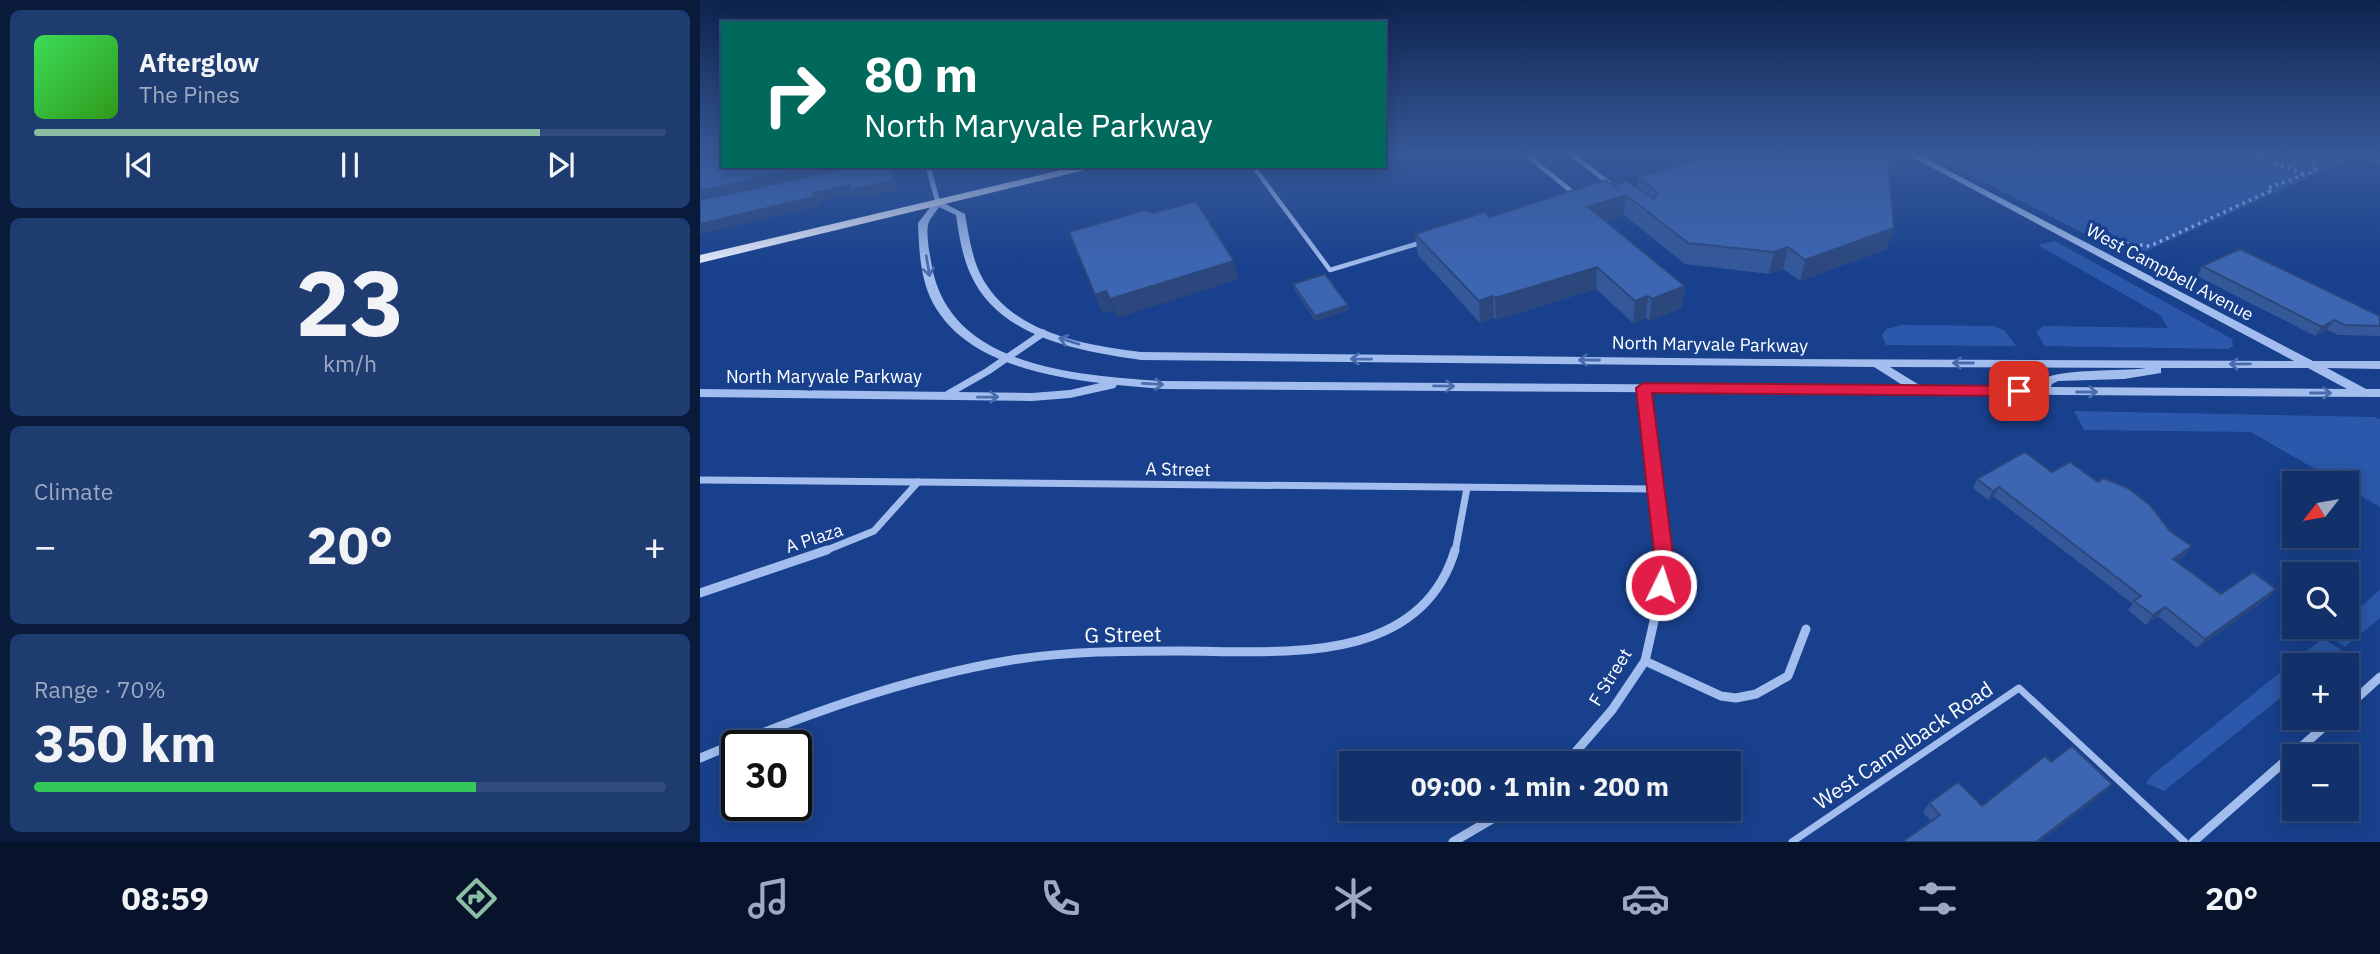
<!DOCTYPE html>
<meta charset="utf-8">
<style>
body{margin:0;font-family:"IBM Plex Sans",sans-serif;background:#1f3c71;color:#f1f3f6;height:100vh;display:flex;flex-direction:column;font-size:26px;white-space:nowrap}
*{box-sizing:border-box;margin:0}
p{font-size:23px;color:#9ca9c0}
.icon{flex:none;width:38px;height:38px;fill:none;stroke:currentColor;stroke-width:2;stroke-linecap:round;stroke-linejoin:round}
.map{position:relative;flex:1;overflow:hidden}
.drawer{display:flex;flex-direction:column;gap:10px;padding:10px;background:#0a1a3a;width:700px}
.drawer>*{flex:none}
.hud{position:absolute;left:21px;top:21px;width:665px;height:147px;border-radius:0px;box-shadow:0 4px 18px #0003,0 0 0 2px #314b7d;background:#00695c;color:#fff;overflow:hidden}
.needle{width:46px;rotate:239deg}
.buttons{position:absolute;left:1582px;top:471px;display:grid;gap:14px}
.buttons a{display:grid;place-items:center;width:77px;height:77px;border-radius:0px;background:#123069;box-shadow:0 4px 18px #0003,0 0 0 2px #314b7d;font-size:35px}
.speed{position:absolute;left:21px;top:730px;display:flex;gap:14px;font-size:35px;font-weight:700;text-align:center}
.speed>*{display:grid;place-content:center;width:91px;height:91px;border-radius:50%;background:#123069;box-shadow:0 4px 18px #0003,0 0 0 2px #314b7d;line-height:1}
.speed .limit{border:4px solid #111;border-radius:10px;background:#fff;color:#111}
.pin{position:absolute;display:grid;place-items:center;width:60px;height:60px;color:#fff;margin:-30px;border-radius:14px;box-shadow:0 4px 10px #0006}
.me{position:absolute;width:77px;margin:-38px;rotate:4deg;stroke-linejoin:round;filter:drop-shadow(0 0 5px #0008)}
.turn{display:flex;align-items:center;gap:24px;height:147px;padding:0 28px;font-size:32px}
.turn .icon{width:91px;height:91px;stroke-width:2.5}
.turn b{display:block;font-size:49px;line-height:60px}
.big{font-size:52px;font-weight:700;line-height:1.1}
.drawer .card{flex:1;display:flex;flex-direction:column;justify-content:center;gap:10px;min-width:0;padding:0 24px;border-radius:10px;background:#1f3c71}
.drawer .dial{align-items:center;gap:0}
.dial b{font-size:91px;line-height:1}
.song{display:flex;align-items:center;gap:21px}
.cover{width:84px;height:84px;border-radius:10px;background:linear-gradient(135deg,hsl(130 70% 55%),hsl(110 70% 35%))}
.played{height:7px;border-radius:4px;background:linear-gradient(90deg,#8abfa5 80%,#314b7d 80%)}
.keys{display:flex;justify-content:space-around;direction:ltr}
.heat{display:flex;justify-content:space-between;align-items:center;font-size:38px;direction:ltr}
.charge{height:10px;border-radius:5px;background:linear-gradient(90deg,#34c759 70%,#314b7d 0)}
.trip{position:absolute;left:639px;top:751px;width:402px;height:70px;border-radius:0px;background:#123069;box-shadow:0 4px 18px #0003,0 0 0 2px #314b7d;font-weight:700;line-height:70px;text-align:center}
.menu{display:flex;height:112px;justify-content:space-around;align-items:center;background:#07132a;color:#9ca9c0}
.menu .icon{width:49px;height:49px}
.menu .current{color:#8abfa5}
.menu b{font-size:32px;color:#f1f3f6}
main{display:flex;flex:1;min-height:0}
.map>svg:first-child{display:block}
.green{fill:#2b58aa}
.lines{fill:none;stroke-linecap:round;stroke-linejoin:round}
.path{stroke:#a3beee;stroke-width:3.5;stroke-dasharray:2.5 4.5;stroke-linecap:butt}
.service-far1{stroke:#a3beee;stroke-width:4.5}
.service{stroke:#a3beee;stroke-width:7}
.minor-far2{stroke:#a3beee;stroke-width:5}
.minor-far1{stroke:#a3beee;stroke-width:7}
.minor{stroke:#a3beee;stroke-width:9}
.tertiary{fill:#a3beee;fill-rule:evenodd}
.primary{fill:#eaf0ff;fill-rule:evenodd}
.wall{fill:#345899}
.shaded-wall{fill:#2b477d}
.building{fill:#3d66b2;stroke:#2b477d;stroke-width:2}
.oneway{stroke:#496cae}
.route{fill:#e11d48;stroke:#92132f;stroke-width:2}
.labels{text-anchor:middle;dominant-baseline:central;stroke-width:7;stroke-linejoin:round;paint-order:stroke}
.street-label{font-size:18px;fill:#fff;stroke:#18408c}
.near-street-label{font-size:21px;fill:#fff;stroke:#18408c}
</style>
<main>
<section class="drawer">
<div class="card">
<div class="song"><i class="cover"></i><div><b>Afterglow</b><p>The Pines</p></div></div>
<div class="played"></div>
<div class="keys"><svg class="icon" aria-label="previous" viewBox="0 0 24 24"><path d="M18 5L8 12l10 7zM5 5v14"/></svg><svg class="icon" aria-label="pause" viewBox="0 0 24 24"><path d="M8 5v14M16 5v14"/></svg><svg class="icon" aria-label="next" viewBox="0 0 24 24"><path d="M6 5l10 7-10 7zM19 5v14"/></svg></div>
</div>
<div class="card dial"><b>23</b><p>km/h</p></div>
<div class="card"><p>Climate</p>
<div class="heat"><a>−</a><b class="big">20°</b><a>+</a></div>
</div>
<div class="card"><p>Range · 70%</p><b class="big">350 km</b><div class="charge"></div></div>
</section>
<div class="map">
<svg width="1680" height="842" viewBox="0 0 1680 842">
<rect width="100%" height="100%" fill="#18408c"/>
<g class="green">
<polygon points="1227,152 1680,152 1680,165 1656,156 1431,258"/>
<polygon points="1355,241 1532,339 1533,346 1528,349 1345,346 1336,332 1344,326 1468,328 1460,315 1338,245"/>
<polygon points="1202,325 1293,326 1305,331 1316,346 1186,345 1182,335 1186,329"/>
<polygon points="1374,411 1675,417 1680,419 1680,507 1647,488 1647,483 1639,483 1551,432 1384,430"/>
<polygon points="1680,590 1680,618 1645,647 1627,634 1636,627 1647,626 1647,618"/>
<polygon points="1623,638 1641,650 1623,665 1594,665 1594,687 1464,791 1446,783 1451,776"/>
</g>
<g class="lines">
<g class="path">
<polyline points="1549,152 1605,175"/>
<polyline points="1412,242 1450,246 1570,191 1568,188 1615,171 1610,152"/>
</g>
<g class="service-far1">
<polyline points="823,152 875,194"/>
<polyline points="868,152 909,183"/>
<polyline points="1678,152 1680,154"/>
<polyline points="553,166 630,270 723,242"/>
</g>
<polyline class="service" points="1092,842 1319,688 1485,842"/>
<polyline class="minor-far2" points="228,166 238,203"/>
<g class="minor-far1">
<polyline points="943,388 963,552"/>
<polyline points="248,394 288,371 343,333"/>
<polyline points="0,480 956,489"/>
<polyline points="122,552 174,531 218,482"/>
<polyline points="755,552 767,488"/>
</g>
<g class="minor">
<polyline points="0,593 127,550"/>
<polyline points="945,661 1021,696 1036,698 1056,694 1088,676 1106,629"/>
<polyline points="1647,707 1680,677"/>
<path d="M0,758C101,716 204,678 312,660C368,651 425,651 481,651C577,651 720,668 755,550"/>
<polyline points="866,763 912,710 945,661 957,608 964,562 963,550"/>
<polyline points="753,842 811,808"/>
<polyline points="1493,842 1634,718"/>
</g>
<path class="tertiary" d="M1203,152H1213L1613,361H1680V369L1627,368L1666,389H1680V397L462,389L417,385L415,388L370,398L332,401L0,397V389L332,393L370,390L400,383C339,375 259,360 230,297C220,274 219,248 218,223L235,201L238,200L265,214C269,236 272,261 284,281C316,334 385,345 441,352L1058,359L1594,361ZM239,207L256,215C259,235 262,255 270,273C298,338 379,351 441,360L1174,367L1204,386L462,381C380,375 251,369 232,267C230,255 226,237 228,225C229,219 236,212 239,207ZM1190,367L1446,368C1419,372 1364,368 1343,379L1340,387L1221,386ZM1461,368H1608L1647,389L1351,387L1352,384L1358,381L1424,379L1461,373Z"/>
<polygon class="primary" points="379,166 402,166 0,263 0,255"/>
</g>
<g class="wall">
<polygon points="1194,175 1190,177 1187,249 1100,281 1083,269 1069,274 985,264 924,215 906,222 985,286 982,308 949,321 946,318 933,323 896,289 796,320 794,318 780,323 718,255 715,234 790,217 937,188 938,177"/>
<polygon points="1502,266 1680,316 1680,336 1638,335 1627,330 1615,336 1497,276"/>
<polygon points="593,284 648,305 649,310 616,321 594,289"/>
<polygon points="1352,472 1470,531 1492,546 1485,556 1476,562 1521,594 1568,598 1497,648 1458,616 1446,625 1428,610 1433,604 1294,497 1288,500 1273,488 1277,479"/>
<polygon points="1351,762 1412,784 1404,793 1231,821 1223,812 1229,803 1282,806"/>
</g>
<g class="shaded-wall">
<polygon points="0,152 19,152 23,157 0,161"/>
<polygon points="1200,155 1194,175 1183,179 1188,159"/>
<polygon points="112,166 158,166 0,201 0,191"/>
<polygon points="191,166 194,166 198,190 155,199 152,194 119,202 119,206 0,234 0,224 113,193 150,185"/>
<polygon points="254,166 295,166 258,175"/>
<polygon points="926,195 924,215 887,228 888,207"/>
<polygon points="1194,228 1187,249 1100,281 1105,260"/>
<polygon points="1088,247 1083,269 1069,274 1074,252"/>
<polygon points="534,261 539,279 417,318 410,299"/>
<polygon points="897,267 896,289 796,320 795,298"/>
<polygon points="985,286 982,308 949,321 952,299"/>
<polygon points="406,291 414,310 402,313 395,295"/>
<polygon points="793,296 794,318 780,323 779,301"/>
<polygon points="948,296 946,318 933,323 935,301"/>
<polygon points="648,305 649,310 616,321 615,316"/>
<polygon points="1634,320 1627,330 1615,336 1622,327"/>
<polygon points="1299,487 1294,497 1288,500 1293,491"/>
<polygon points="1492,546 1485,556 1466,568 1473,559"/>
<polygon points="1576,589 1568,598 1497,648 1505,639"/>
<polygon points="1465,607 1458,616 1446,625 1453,615"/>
<polygon points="1412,784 1404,793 1340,842 1336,842"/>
</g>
<g class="building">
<polygon points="21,152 23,152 23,166 112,166 0,191 0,161 19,158 22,153"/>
<polygon points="1022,152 1193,152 1200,155 1188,159 1194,228 1105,260 1088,247 1074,252 988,243 926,195 888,207 985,286 952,299 948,296 935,301 897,267 795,298 793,296 779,301 715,234 785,212 790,217 905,180 920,190 913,185 926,181 954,199 957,192 938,177"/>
<polygon points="157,166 191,166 193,181 150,190 150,185 113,193 114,197 0,224 0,200"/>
<polygon points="496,201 534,261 410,299 406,291 395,295 369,232 445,210 453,213"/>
<polygon points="1540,249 1680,316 1680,326 1645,325 1634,320 1622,327 1502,266"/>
<polygon points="625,274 648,305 615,316 593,284"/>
<polygon points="1325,452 1352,472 1370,462 1398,482 1403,478 1428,488 1450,505 1470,531 1492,546 1473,559 1521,594 1553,572 1576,589 1505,639 1465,607 1453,615 1434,601 1441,596 1299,487 1293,491 1277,479"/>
<polygon points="1372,746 1412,784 1336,842 1202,842 1240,815 1229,803 1258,782 1282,806 1345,756 1351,762"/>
</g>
<defs><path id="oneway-shaft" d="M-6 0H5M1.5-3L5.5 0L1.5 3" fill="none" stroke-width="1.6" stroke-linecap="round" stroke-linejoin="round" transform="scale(1.75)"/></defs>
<g class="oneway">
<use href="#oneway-shaft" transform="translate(228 266) rotate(80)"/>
<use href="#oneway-shaft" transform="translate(369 341) rotate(-163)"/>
<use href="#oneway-shaft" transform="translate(661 359) rotate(-179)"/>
<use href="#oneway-shaft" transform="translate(889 360) rotate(-180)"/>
<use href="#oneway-shaft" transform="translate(1263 363) rotate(180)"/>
<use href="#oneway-shaft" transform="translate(1540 364) rotate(179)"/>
<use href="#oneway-shaft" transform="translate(453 384) rotate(3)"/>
<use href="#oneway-shaft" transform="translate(744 386) rotate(1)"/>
<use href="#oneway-shaft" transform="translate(1387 392)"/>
<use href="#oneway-shaft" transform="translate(1621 393)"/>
<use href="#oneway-shaft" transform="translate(288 397) rotate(-1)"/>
</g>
<linearGradient id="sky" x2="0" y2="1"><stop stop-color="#0d234d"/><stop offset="0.57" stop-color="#375999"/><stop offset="1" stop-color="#375999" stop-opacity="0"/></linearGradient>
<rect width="1680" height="269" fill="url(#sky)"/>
<polygon class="route" points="943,383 1319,386 1327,391 1319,396 952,393 974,562 967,591 961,593 954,591 951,585 955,562 936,388"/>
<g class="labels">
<g class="street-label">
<text transform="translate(1470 272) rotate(28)">West Campbell Avenue</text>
<text transform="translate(1010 344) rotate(1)">North Maryvale Parkway</text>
<text x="124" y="376">North Maryvale Parkway</text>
<text transform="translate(478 469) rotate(1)">A Street</text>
<text transform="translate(114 538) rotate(-18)">A Plaza</text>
<text transform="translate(910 677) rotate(-58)">F Street</text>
</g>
<g class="near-street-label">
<text transform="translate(423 634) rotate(-1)">G Street</text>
<text transform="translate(1203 745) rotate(-34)">West Camelback Road</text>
</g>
</g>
</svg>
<div class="buttons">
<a><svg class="needle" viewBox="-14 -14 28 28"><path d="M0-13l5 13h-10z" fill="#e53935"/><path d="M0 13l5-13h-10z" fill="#9ca9c0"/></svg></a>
<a><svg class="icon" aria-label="search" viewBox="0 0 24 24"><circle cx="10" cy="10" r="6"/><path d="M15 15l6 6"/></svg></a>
<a>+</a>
<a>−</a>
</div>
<div class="speed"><div class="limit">30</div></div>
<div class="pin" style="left:1319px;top:391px;background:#d93025"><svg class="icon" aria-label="arrive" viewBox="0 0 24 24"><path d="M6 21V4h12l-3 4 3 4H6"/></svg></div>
<svg class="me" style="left:961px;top:585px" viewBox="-20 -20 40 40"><circle r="17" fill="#e11d48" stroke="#fff" stroke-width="3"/><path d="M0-11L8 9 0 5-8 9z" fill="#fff"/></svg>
<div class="trip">09:00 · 1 min · 200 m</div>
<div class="hud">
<div class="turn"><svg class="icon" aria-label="right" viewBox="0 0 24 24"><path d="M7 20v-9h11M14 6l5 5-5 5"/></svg><div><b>80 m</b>North Maryvale Parkway</div></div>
</div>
</div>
</main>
<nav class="menu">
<b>08:59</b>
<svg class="icon current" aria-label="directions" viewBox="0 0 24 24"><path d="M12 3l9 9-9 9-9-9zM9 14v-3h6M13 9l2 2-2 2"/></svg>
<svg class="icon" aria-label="music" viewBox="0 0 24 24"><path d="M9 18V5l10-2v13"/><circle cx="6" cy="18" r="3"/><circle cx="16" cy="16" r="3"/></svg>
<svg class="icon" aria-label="phone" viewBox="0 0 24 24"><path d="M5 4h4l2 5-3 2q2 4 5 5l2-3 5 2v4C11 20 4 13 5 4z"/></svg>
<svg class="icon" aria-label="climate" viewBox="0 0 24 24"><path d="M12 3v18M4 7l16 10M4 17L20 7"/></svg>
<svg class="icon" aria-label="car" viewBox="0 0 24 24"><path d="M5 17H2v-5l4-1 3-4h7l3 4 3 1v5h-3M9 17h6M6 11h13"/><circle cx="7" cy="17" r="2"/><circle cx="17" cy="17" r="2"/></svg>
<svg class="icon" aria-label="filters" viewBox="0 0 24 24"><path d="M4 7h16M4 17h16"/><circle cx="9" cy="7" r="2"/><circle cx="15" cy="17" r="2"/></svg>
<b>20°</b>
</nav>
